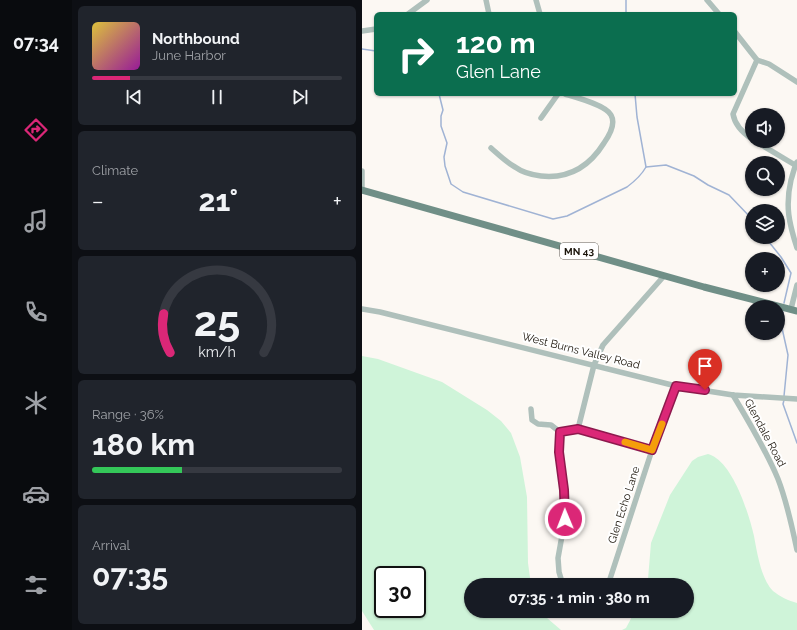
<!DOCTYPE html>
<meta charset="utf-8">
<style>
body{margin:0;font-family:Raleway,sans-serif;background:#20242c;color:#f1f3f6;height:100vh;display:flex;flex-direction:column;font-size:15px;white-space:nowrap}
*{box-sizing:border-box;margin:0}
p{font-size:13px;color:#9ea1a6}
.icon{flex:none;width:22px;height:22px;fill:none;stroke:currentColor;stroke-width:2;stroke-linecap:round;stroke-linejoin:round}
.map{position:relative;flex:1;overflow:hidden}
.sheet{display:flex;flex-direction:column;gap:6px;padding:6px;background:#0d0f14;width:290px}
.sheet>*{flex:none}
.top-card{position:absolute;left:12px;top:12px;width:363px;height:84px;border-radius:6px;box-shadow:0 1px 3px #0004;background:#0b6e4f;color:#fff;overflow:hidden}
.buttons{position:absolute;left:383px;top:108px;display:grid;gap:8px}
.buttons a{display:grid;place-items:center;width:40px;height:40px;border-radius:50%;background:#171b24;box-shadow:0 1px 3px #0004;font-size:20px}
.speed{position:absolute;left:12px;top:566px;display:flex;gap:8px;font-size:20px;font-weight:700;text-align:center}
.speed>*{display:grid;place-content:center;width:52px;height:52px;border-radius:50%;background:#171b24;box-shadow:0 1px 3px #0004;line-height:1}
.speed .limit{border:2px solid #111;border-radius:6px;background:#fff;color:#111}
.pin{position:absolute;display:grid;place-items:center;width:34px;height:34px;color:#fff;margin:-41px -17px;border-radius:50% 50% 50% 0;rotate:-45deg;box-shadow:0 0 4px #0007}
.pin .icon{rotate:45deg}
.me{position:absolute;width:44px;margin:-22px;rotate:359deg;stroke-linejoin:round;filter:drop-shadow(0 0 3px #0008)}
.turn{display:flex;align-items:center;gap:14px;height:84px;padding:0 16px;font-size:18px}
.turn .icon{width:52px;height:52px;stroke-width:2.5}
.turn b{display:block;font-size:28px;line-height:34px}
.big{font-size:30px;font-weight:700;line-height:1.1}
.sheet .tile{flex:1;display:flex;flex-direction:column;justify-content:center;gap:6px;min-width:0;padding:0 14px;border-radius:6px;background:#20242c}
.sheet .dial{align-items:center;gap:0}
.dial svg{height:104px;overflow:visible;fill:none;stroke:#363941;stroke-width:7;stroke-linecap:round;text-anchor:middle}
.dial text{fill:#f1f3f6;stroke:none}
.song{display:flex;align-items:center;gap:12px}
.cover{width:48px;height:48px;border-radius:6px;background:linear-gradient(135deg,hsl(50 70% 55%),hsl(300 70% 35%))}
.played{height:4px;border-radius:2px;background:linear-gradient(90deg,#db2777 15%,#363941 15%)}
.keys{display:flex;justify-content:space-around;direction:ltr}
.heat{display:flex;justify-content:space-between;align-items:center;font-size:22px;direction:ltr}
.charge{height:6px;border-radius:3px;background:linear-gradient(90deg,#34c759 36%,#363941 0)}
.trip{position:absolute;left:102px;top:578px;width:230px;height:40px;border-radius:20px;background:#171b24;box-shadow:0 1px 3px #0004;font-weight:700;line-height:40px;text-align:center}
main{display:flex;flex:1;min-height:0}
.dock{display:flex;flex-direction:column;width:72px;justify-content:space-around;align-items:center;background:#090b0e;color:#9ea1a6}
.dock .icon{width:28px;height:28px}
.dock .active{color:#db2777}
.dock b{font-size:18px;color:#f1f3f6}
.map>svg:first-child{display:block}
.green{fill:#cff4d9;fill-rule:evenodd}
.lines{fill:none;stroke-linecap:round;stroke-linejoin:round}
.stream{stroke:#a0b3d4;stroke-width:1.5}
.minor{stroke:#afc0bb;stroke-width:5.5}
.major{stroke:#708f87;stroke-width:7}
.route-casing{stroke:#8e194d;stroke-width:10}
.route{stroke:#db2777;stroke-width:7}
.slow{stroke:#f59e0b;stroke-width:7}
.labels{text-anchor:middle;dominant-baseline:central;stroke-width:4;stroke-linejoin:round;paint-order:stroke}
.shield{fill:#fff;stroke:#5f5a54;stroke-width:1}
.shield-label{font-size:10px;font-weight:bold;fill:#1b140a}
.street-label{font-size:11px;fill:#1b140a;stroke:#fff}
</style>
<main>
<nav class="dock">
<b>07:34</b>
<svg class="icon active" aria-label="directions" viewBox="0 0 24 24"><path d="M12 3l9 9-9 9-9-9zM9 14v-3h6M13 9l2 2-2 2"/></svg>
<svg class="icon" aria-label="music" viewBox="0 0 24 24"><path d="M9 18V5l10-2v13"/><circle cx="6" cy="18" r="3"/><circle cx="16" cy="16" r="3"/></svg>
<svg class="icon" aria-label="phone" viewBox="0 0 24 24"><path d="M5 4h4l2 5-3 2q2 4 5 5l2-3 5 2v4C11 20 4 13 5 4z"/></svg>
<svg class="icon" aria-label="climate" viewBox="0 0 24 24"><path d="M12 3v18M4 7l16 10M4 17L20 7"/></svg>
<svg class="icon" aria-label="car" viewBox="0 0 24 24"><path d="M5 17H2v-5l4-1 3-4h7l3 4 3 1v5h-3M9 17h6M6 11h13"/><circle cx="7" cy="17" r="2"/><circle cx="17" cy="17" r="2"/></svg>
<svg class="icon" aria-label="filters" viewBox="0 0 24 24"><path d="M4 7h16M4 17h16"/><circle cx="9" cy="7" r="2"/><circle cx="15" cy="17" r="2"/></svg>
</nav>
<section class="sheet">
<div class="tile">
<div class="song"><i class="cover"></i><div><b>Northbound</b><p>June Harbor</p></div></div>
<div class="played"></div>
<div class="keys"><svg class="icon" aria-label="previous" viewBox="0 0 24 24"><path d="M18 5L8 12l10 7zM5 5v14"/></svg><svg class="icon" aria-label="pause" viewBox="0 0 24 24"><path d="M8 5v14M16 5v14"/></svg><svg class="icon" aria-label="next" viewBox="0 0 24 24"><path d="M6 5l10 7-10 7zM19 5v14"/></svg></div>
</div>
<div class="tile"><p>Climate</p>
<div class="heat"><a>−</a><b class="big">21°</b><a>+</a></div>
</div>
<div class="tile dial"><svg viewBox="0 0 100 80">
<path d="M14 69A42 42 0 1 1 86 69"/>
<path d="M14 69A42 42 0 0 1 9 39" stroke="#db2777"/>
<text x="50" y="56" font-size="32" font-weight="700">25</text>
<text x="50" y="72" font-size="11">km/h</text>
</svg></div>
<div class="tile"><p>Range · 36%</p><b class="big">180 km</b><div class="charge"></div></div>
<div class="tile"><p>Arrival</p><b class="big">07:35</b></div>
</section>
<div class="map">
<svg width="435" height="630" viewBox="0 0 435 630">
<rect width="100%" height="100%" fill="#fcf8f3"/>
<g class="green">
<path d="M0,356L16,359L80,382L125,410L139,421L149,433L158,457L165,497L166,563L169,585H109V611H180L185,618L199,630H12L0,611ZM21,575H55V609H21Z"/>
<path d="M346,454C349,455 352,456 354,458C373,471 387,514 392,536C395,552 399,579 411,591C417,596 427,601 435,603V630H260L264,628L273,611H325V585H283L286,579L289,543L308,495L330,461L336,457Z"/>
</g>
<g class="lines">
<g class="stream">
<polyline points="264,0 264,14"/>
<polyline points="0,49 14,51"/>
<path d="M77,94L81,110L79,116V126L85,143L82,157L83,166L89,184L101,192L191,219L205,216L265,187C273,181 279,176 284,167L275,117L273,94"/>
<polyline points="284,167 304,165 332,176 346,185 367,195 390,219"/>
<polyline points="403,237 419,257 429,273 422,303"/>
<polyline points="421,312 420,328 426,355 422,396"/>
<polyline points="422,400 421,404 435,443"/>
</g>
<g class="minor">
<polyline points="124,0 127,14"/>
<polyline points="174,0 178,14"/>
<polyline points="345,0 357,14"/>
<polyline points="46,14 65,0"/>
<polyline points="0,31 14,29"/>
<polyline points="373,32 395,60 407,64 435,82"/>
<polyline points="179,118 196,94"/>
<path d="M390,139C381,133 373,126 371,114L395,60"/>
<polyline points="393,141 433,165"/>
<path d="M129,148C137,155 144,162 153,167C160,172 170,175 179,176C207,179 227,167 242,143C247,136 254,124 249,115C244,105 213,97 203,94"/>
<path d="M435,162C432,168 431,174 429,180C423,206 427,223 435,248"/>
<polyline points="0,171 0,190"/>
<polyline points="0,309 18,312 314,386 371,395 435,399"/>
<polyline points="429,309 435,285"/>
<path d="M371,395C387,422 404,450 416,479C425,502 430,526 435,550"/>
<polyline points="169,409 170,420 176,424 189,425 198,432"/>
<polyline points="216,429 232,365 241,345 302,276"/>
<polyline points="203,585 200,582 197,572 196,558 203,519 202,490 197,452 198,432 216,429 290,450"/>
<polyline points="246,585 290,450 314,386"/>
</g>
<polyline class="major" points="0,190 342,287 435,311"/>
</g>
<g class="lines">
<g class="route-casing">
<polyline id="route" points="203,519 202,490 197,452 198,432 216,429 290,450 314,386 343,390"/>
</g>
<use href="#route" class="route"/>
<polyline class="slow" points="263,442 290,450 300,424"/>
</g>
<g class="labels">
<rect class="shield" x="198" y="243" width="38" height="16" rx="3"/>
<g class="shield-label">
<text x="217" y="251">MN 43</text>
</g>
<g class="street-label">
<text transform="translate(219 351) rotate(14)">West Burns Valley Road</text>
<text transform="translate(403 433) rotate(62)">Glendale Road</text>
<text transform="translate(262 505) rotate(-72)">Glen Echo Lane</text>
</g>
</g>
</svg>
<div class="buttons">
<a><svg class="icon" aria-label="sound" viewBox="0 0 24 24"><path d="M4 9h4l5-4v14l-5-4H4zM17 9q2 3 0 6"/></svg></a>
<a><svg class="icon" aria-label="search" viewBox="0 0 24 24"><circle cx="10" cy="10" r="6"/><path d="M15 15l6 6"/></svg></a>
<a><svg class="icon" aria-label="layers" viewBox="0 0 24 24"><path d="M12 4l9 5-9 5-9-5zM3 14l9 5 9-5"/></svg></a>
<a>+</a>
<a>−</a>
</div>
<div class="speed"><div class="limit">30</div></div>
<div class="pin" style="left:343px;top:390px;background:#d93025"><svg class="icon" aria-label="arrive" viewBox="0 0 24 24"><path d="M6 21V4h12l-3 4 3 4H6"/></svg></div>
<svg class="me" style="left:203px;top:519px" viewBox="-20 -20 40 40"><circle r="17" fill="#db2777" stroke="#fff" stroke-width="3"/><path d="M0-11L8 9 0 5-8 9z" fill="#fff"/></svg>
<div class="trip">07:35 · 1 min · 380 m</div>
<div class="top-card">
<div class="turn"><svg class="icon" aria-label="right" viewBox="0 0 24 24"><path d="M7 20v-9h11M14 6l5 5-5 5"/></svg><div><b>120 m</b>Glen Lane</div></div>
</div>
</div>
</main>
